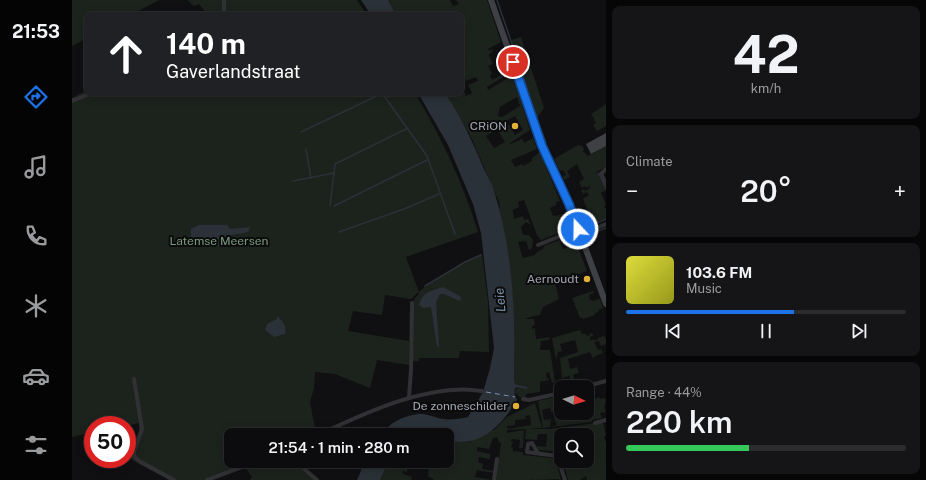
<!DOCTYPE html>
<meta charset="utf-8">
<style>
body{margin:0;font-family:"Public Sans",sans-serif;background:#151416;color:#f1f3f6;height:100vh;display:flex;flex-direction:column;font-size:15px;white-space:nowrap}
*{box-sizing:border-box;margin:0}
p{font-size:13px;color:#9a9b9d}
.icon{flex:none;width:22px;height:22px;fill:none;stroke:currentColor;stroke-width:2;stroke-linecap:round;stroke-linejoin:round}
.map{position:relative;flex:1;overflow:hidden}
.panel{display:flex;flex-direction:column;gap:6px;padding:6px;background:#070607;width:320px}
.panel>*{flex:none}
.hud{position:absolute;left:12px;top:12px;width:380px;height:84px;border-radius:8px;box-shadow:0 2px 10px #0003,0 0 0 1px #2c2b2e;background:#202124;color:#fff;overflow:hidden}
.needle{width:26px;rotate:95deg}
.tools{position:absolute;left:482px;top:380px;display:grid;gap:8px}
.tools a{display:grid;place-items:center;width:40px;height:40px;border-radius:8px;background:#0c0b0d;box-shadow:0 2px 10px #0003,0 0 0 1px #2c2b2e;font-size:20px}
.speed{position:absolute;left:12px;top:416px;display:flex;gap:8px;font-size:20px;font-weight:700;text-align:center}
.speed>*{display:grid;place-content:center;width:52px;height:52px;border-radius:50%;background:#0c0b0d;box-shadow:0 2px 10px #0003,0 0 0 1px #2c2b2e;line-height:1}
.speed .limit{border:6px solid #d22;background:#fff;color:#111}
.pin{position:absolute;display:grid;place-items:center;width:34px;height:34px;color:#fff;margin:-17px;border:2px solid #fff;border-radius:50%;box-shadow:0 1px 4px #0007}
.me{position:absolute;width:44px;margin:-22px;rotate:339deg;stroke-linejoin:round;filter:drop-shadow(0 0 3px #0008)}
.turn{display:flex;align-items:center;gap:14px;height:84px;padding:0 16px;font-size:18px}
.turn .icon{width:52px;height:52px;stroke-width:2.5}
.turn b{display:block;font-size:28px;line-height:34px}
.big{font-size:30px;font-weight:600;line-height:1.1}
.panel .widget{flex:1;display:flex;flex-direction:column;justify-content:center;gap:6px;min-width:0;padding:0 14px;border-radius:8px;background:#151416}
.panel .dial{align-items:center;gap:0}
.dial b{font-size:52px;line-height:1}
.song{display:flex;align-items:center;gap:12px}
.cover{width:48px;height:48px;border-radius:6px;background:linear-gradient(135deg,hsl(60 70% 55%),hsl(60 70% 35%))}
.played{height:4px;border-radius:2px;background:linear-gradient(90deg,#1a73e8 60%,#2c2b2e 60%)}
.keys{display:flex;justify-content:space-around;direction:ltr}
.heat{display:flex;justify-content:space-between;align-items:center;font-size:22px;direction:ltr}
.charge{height:6px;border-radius:3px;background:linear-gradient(90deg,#34c759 44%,#2c2b2e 0)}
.trip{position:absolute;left:152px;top:428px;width:230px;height:40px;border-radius:8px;background:#0c0b0d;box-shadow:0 2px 10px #0003,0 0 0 1px #2c2b2e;font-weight:600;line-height:40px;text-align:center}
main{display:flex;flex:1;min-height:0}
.tab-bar{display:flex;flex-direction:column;width:72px;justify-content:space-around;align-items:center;background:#050405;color:#9a9b9d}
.tab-bar .icon{width:28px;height:28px}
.tab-bar .selected{color:#1a73e8}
.tab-bar b{font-size:18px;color:#f1f3f6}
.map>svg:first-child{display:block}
.green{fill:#1c231d;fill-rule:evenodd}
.water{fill:#2a3138}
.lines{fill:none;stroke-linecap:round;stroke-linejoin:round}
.stream{stroke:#2a3138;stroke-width:1.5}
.ferry{stroke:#7b91a9;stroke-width:1;stroke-dasharray:5 4;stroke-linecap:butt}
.building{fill:#3f4044}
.street{stroke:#313135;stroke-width:4}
.secondary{stroke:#3f4045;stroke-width:6}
.route-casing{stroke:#114b97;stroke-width:10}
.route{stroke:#1a73e8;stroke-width:7}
.poi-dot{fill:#e1b237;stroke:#0b0b0c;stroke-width:1.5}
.labels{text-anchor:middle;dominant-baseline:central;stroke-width:4;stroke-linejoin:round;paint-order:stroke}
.poi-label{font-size:12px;fill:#a2a5b0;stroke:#0b0b0c;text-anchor:end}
.park-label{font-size:12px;fill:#7a9a7e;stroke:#0b0b0c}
.water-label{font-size:13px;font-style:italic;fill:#7b91a9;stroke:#0b0b0c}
</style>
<main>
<nav class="tab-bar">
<b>21:53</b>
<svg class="icon selected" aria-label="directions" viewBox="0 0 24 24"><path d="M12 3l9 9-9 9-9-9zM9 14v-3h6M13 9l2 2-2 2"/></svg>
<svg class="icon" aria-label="music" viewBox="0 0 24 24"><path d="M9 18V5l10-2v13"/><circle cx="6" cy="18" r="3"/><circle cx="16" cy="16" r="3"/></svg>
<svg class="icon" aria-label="phone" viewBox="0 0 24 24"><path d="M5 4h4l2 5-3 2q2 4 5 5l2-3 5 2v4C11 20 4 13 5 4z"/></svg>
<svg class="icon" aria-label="climate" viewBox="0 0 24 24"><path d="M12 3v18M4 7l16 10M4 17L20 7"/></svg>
<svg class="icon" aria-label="car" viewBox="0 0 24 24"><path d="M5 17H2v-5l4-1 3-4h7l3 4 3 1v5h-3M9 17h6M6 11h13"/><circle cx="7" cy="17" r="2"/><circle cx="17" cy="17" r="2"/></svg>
<svg class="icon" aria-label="filters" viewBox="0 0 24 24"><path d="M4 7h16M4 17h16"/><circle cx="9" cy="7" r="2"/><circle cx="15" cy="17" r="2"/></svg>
</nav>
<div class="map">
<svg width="534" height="480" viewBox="0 0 534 480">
<rect width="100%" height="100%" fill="#100f11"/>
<g class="green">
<polygon points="0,0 87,0 59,15 15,15 15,38 0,46"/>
<polygon points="115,0 285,0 295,15 136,15 127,4 122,6"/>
<path d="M316,0H378L381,6L387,4L384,0H415L429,42L416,49L417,51L420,49L421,50L417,55L421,64L416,66L420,73L418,77L421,80L431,73L433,76L415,87L416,90L441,75L458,130L438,143L439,144L450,139L452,143L461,138L465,149L439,160L443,167L450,164L451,166L460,161V158L468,152L488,201L484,202V205L478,208L481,216L493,214L496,222L494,230L469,240L465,235L452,200L446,202L447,207L441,210L442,219L451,216L452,220L456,219L459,225L454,222L449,227L451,235H457L461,240L460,248L457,250L454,241L446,242L451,258L463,255L465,252L471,249L472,246L496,237L498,240L488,241L491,249L500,246L501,249L506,247L515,271L483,283L487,299L471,307L468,315L454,318V319H462L463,325L460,326V329L463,328L464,339L478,337L477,340L469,341L468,350H478L483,382L480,383L477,372L474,373L475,379L477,378V380L468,382V392L454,394L453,398L448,397L442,392L445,387H456L443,384L442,378C444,321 440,265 427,209L428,208L427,202L400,139L373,93H389V85L394,96L400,93L396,85L406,81L404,77L394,81L392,76L389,77V66L394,63L393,62L389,64V55L391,54L389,51V15H365L362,11L355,15H324ZM445,97L448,106L430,117L426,116L428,107ZM443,116L451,130L443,135L434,121ZM425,129L433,142L422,148L414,136Z"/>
<polygon points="449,37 472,108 465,118 474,142 471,142 439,40"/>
<path d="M15,90V93H343C369,137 391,182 406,232L334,257L347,292C357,282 369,277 381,269C391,263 399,258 410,254L416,302L417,352L388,351L387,358H347V361H341V304L343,298L347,294L346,292L339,299L313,295L310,315L281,311L276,331L337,341V365L305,360L298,388L263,374L243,372L242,388L238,402L244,434L242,435H159V461H183L132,480H97L58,459L67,432V423L55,426L21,425V432L0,437V98Z"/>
<polygon points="534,104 534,126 525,131 521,125 524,123 519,114"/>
<polygon points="506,145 510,146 512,149 511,152 513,153 516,156 534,146 534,167 524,172 534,190 529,193 534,205 534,207 533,205 532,206 533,208 534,208 534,218 511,228 503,208 507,207 509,212 510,211 513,223 519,221 518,220 522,217 522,216 518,217 511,199 517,195 515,192 511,194 509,191 512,189 513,191 518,188 517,186 514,188 513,186 510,188 507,182 512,179 505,164 495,171 498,177 492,180 491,177 494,175 491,170 488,171 482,159"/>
<polygon points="521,291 522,293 517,295 518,300 520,300 521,301 528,299 531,308 526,310 527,312 523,313 523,315 511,319 510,317 508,318 500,298"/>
<polygon points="508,330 510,334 514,334 515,336 518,335 517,333 521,334 521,336 518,337 518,340 526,340 526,338 532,336 534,339 534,344 529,346 527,341 522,342 526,350 529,349 531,353 523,356 523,357 521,358 518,352 496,359 498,369 505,367 507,373 501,375 503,382 509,381 510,385 501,387 497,376 490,378 488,358 506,352 503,340 488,344 490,351 486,352 484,360 480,338"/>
<path d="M518,389L519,391L515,392L516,398L522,397L523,399L527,397L528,399L532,398L534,400L532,407L534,412L528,413L530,418L520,420V422L471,428L466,401L483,397L485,417L500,413H515V390ZM478,408L479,412L482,411L483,422H484L485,425L478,427L479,419L472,420L470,410Z"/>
<path d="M463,403L470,428L435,430V433L452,430L451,448H447L448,440L440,439L439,441L441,442L439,447L441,448V451L451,452V455L480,458L484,461L489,480L485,479L461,480L459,479V480H424L429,443L427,442L425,437L421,438L417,449L405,447V451L418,454V459L407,457L406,462L411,464L410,469L421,471V473L405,470L403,477L420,480H362L360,478L356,477L357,467L337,463L335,472L331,471V474L340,477L339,480H308L317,461H368V465L377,466L378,459L375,458V440L391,442L399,441L423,429L435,417ZM458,415L459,425L436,429L435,426L443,425V420L454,419L453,416Z"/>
<polygon points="531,422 534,436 532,436 533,441 534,441 534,480 515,480 514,476 508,480 496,480 491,461 495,461 496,466 501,465 502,461 515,461 515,435 489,435 489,453 487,452 467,450 465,446 474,447 475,434 466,434 465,440 453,439 454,429 478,429"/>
<polygon points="191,461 220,461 243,480 178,480 180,477 174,468"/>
</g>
<g class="water">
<polygon points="289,0 316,0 324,15 299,15"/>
<path d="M346,93H373C389,117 401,142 412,169C416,177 421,185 423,194C441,254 444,317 442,378L443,384L456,387L454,389L445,387C440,390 443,395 445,400C430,425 408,449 375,440V435H362L356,433H347L342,435H309C317,423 331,416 346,414C354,413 363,418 371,419C379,420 387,419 396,417L411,392L418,368L422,348L409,233L401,204L376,145Z"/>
<polygon points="127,225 155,225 158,229 178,227 176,232 160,235 146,246 123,245 119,237 119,229"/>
<path d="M371,287L388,296L389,299L388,301L372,294H368L364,302L367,347L365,346L359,307L351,308L347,305C351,291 359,291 371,287Z"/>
<path d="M205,316C211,321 215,327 213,334L202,337L193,330L195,324L205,319Z"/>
<polygon points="293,461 317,461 308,480 285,480"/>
</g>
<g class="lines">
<g class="stream">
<polyline points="425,0 455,88"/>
<polyline points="310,93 355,156 383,234"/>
<polyline points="461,108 473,141"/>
<polyline points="229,132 309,94"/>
<polyline points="234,149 239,178"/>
<polyline points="526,173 534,189"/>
<polyline points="221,181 262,173"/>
<polyline points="258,206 263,164 334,129"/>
<polyline points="262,206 355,160"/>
<polyline points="514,228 534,219"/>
<polyline points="267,232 332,209 367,194"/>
<polyline points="518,234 534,228"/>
<polyline points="353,286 393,262 409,255"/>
</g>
<polyline class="ferry" points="414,392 443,397"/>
</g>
<polygon class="building" points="534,133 534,146 519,154 514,144"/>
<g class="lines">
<g class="street">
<polyline points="152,0 152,15"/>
<polyline points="0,101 20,93"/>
<polyline points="534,169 529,174 534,184"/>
<polyline points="509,234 534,224"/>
<polyline points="466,245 506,229"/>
<polyline points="62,379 70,429 62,451 62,456 67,461 102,480"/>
<polyline points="512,387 534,381"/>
<polyline points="337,397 339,370 340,303"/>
<polyline points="451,399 457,400 489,393"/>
<polyline points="523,423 534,420"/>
<path d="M246,435C293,413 358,382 410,391"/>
<polyline points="466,453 460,443 456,444 455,452 485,456 493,480"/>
<polyline points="223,461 245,480"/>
<polyline points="135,480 186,461"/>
<polyline points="422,480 425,459"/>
</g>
<polyline class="secondary" points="419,0 470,146 497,204 534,304"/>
</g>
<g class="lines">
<g class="route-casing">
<polyline id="route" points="441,62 470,146 497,204 506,229"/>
</g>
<use href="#route" class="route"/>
</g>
<g class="poi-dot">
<circle cx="443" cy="126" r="4"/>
<circle cx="515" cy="279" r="4"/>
<circle cx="444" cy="406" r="4"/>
</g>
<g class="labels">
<g class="poi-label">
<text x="435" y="126">CRiON</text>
<text x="507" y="279">Aernoudt</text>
<text x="436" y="406">De zonneschilder</text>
</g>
<g class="park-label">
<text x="147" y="241">Latemse Meersen</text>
</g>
<g class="water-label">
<text transform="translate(428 300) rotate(-95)">Leie</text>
</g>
</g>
</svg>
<div class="tools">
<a><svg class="needle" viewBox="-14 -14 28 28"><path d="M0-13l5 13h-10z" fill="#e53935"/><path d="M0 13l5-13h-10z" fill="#9a9b9d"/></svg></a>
<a><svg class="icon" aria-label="search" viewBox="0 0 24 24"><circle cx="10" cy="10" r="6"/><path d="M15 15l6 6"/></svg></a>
</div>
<div class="speed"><div class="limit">50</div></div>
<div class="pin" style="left:441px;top:62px;background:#d93025"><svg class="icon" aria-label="arrive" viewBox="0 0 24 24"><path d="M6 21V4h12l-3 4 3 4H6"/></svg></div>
<svg class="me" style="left:506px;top:229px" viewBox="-20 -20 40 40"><circle r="17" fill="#1a73e8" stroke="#fff" stroke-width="3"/><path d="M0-11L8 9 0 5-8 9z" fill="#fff"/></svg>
<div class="trip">21:54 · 1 min · 280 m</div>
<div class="hud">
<div class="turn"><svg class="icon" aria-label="ahead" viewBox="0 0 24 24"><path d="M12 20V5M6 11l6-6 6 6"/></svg><div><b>140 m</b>Gaverlandstraat</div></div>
</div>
</div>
<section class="panel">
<div class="widget dial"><b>42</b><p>km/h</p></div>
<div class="widget"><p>Climate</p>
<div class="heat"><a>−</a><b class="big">20°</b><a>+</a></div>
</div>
<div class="widget">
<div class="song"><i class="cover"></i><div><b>103.6 FM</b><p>Music</p></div></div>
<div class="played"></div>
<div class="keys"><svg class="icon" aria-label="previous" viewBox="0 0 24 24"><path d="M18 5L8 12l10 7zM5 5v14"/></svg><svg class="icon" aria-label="pause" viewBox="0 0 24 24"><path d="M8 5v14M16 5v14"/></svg><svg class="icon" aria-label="next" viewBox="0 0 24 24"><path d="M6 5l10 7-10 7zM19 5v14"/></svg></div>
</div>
<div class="widget"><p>Range · 44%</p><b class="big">220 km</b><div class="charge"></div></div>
</section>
</main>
